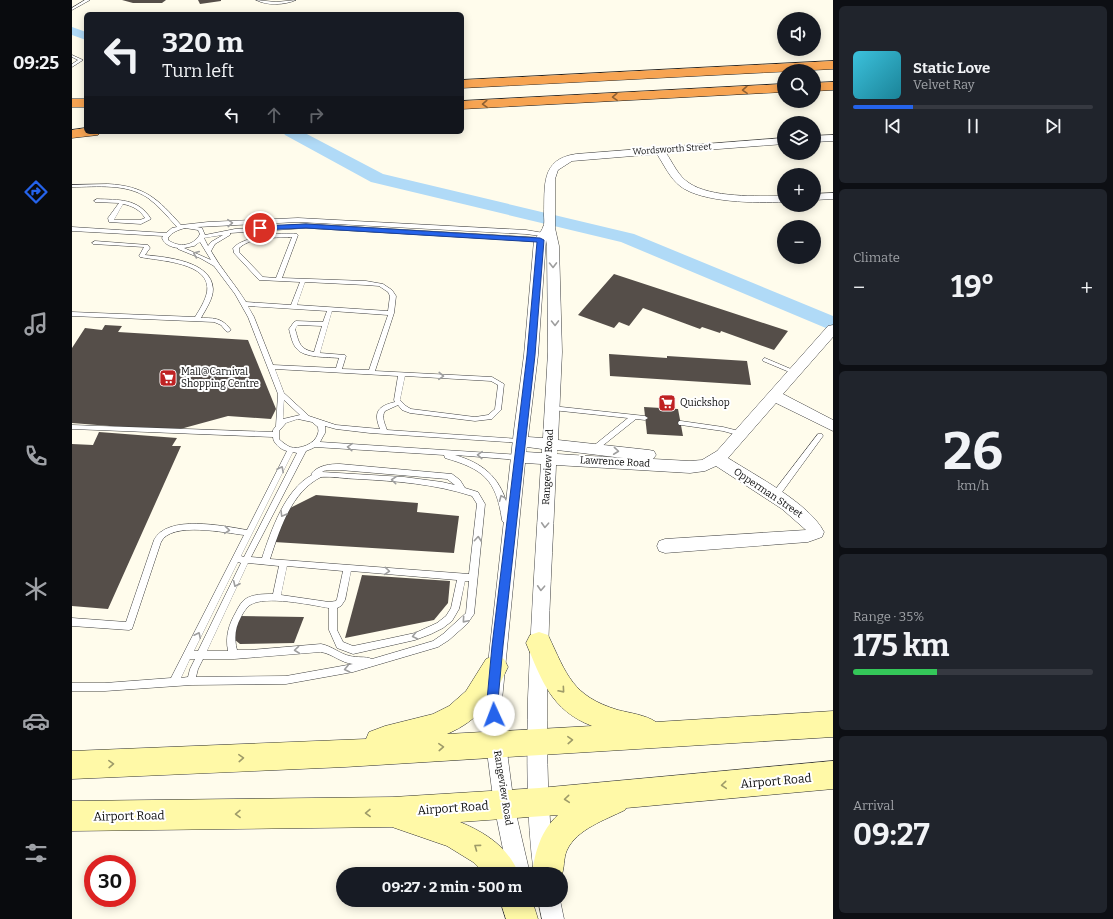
<!DOCTYPE html>
<meta charset="utf-8">
<style>
body{margin:0;font-family:Bitter,serif;background:#20242c;color:#f1f3f6;height:100vh;display:flex;flex-direction:column;font-size:15px;white-space:nowrap}
*{box-sizing:border-box;margin:0}
p{font-size:13px;color:#9ea1a6}
.icon{flex:none;width:22px;height:22px;fill:none;stroke:currentColor;stroke-width:2;stroke-linecap:round;stroke-linejoin:round}
.map{position:relative;flex:1;overflow:hidden}
.sheet{display:flex;flex-direction:column;gap:6px;padding:6px;background:#0d0f14;width:280px}
.sheet>*{flex:none}
.guide{position:absolute;left:12px;top:12px;width:380px;height:122px;border-radius:6px;box-shadow:0 2px 10px #0003;background:#171b24;color:#f1f3f6;overflow:hidden}
.fabs{position:absolute;left:705px;top:12px;display:grid;gap:8px}
.fabs a{display:grid;place-items:center;width:44px;height:44px;border-radius:50%;background:#171b24;box-shadow:0 2px 10px #0003;font-size:20px}
.speed{position:absolute;left:12px;top:855px;display:flex;gap:8px;font-size:20px;font-weight:700;text-align:center}
.speed>*{display:grid;place-content:center;width:52px;height:52px;border-radius:50%;background:#171b24;box-shadow:0 2px 10px #0003;line-height:1}
.speed .limit{border:6px solid #d22;background:#fff;color:#111}
.pin{position:absolute;display:grid;place-items:center;width:34px;height:34px;color:#fff;margin:-17px;border:2px solid #fff;border-radius:50%;box-shadow:0 1px 4px #0007}
.me{position:absolute;width:44px;margin:-22px;rotate:358deg;stroke-linejoin:round;filter:drop-shadow(0 0 3px #0008)}
.turn{display:flex;align-items:center;gap:14px;height:84px;padding:0 12px;font-size:18px}
.turn .icon{width:52px;height:52px;stroke-width:2.5}
.turn b{display:block;font-size:28px;line-height:34px}
.lanes{display:flex;align-items:center;height:38px;padding:0 12px;background:#0003;justify-content:center;gap:20px;direction:ltr}
.lanes .off{opacity:.35}
.big{font-size:30px;font-weight:700;line-height:1.1}
.sheet .card{flex:1;display:flex;flex-direction:column;justify-content:center;gap:6px;min-width:0;padding:0 14px;border-radius:6px;background:#20242c}
.sheet .dial{align-items:center;gap:0}
.dial b{font-size:52px;line-height:1}
.song{display:flex;align-items:center;gap:12px}
.cover{width:48px;height:48px;border-radius:6px;background:linear-gradient(135deg,hsl(190 70% 55%),hsl(190 70% 35%))}
.played{height:4px;border-radius:2px;background:linear-gradient(90deg,#2563eb 25%,#363941 25%)}
.keys{display:flex;justify-content:space-around;direction:ltr}
.heat{display:flex;justify-content:space-between;align-items:center;font-size:22px;direction:ltr}
.charge{height:6px;border-radius:3px;background:linear-gradient(90deg,#34c759 35%,#363941 0)}
.trip{position:absolute;left:264px;top:867px;width:232px;height:40px;border-radius:20px;background:#171b24;box-shadow:0 2px 10px #0003;font-weight:700;line-height:40px;text-align:center}
main{display:flex;flex:1;min-height:0}
.dock{display:flex;flex-direction:column;width:72px;justify-content:space-around;align-items:center;background:#090b0e;color:#9ea1a6}
.dock .icon{width:28px;height:28px}
.dock .active{color:#2563eb}
.dock b{font-size:18px;color:#f1f3f6}
.map>svg:first-child{display:block}
.lines{fill:none;stroke-linecap:round;stroke-linejoin:round}
.river{fill:#b0daf7;fill-rule:evenodd}
.building{fill:#554e49}
.lane-casing{stroke:#404040;stroke-width:1}
.street-casing{stroke:#404040;stroke-width:1}
.secondary-casing{stroke:#2f2f2f;stroke-width:1}
.highway-casing{stroke:#1e1e1e;stroke-width:1}
.lane{fill:#fff;fill-rule:evenodd}
.street{fill:#fff;fill-rule:evenodd}
.secondary{fill:#fff9a7;fill-rule:evenodd}
.highway{fill:#f7a452;fill-rule:evenodd}
.oneway{stroke:#8e6033}
.oneway2{stroke:#9e9e9e}
.oneway3{stroke:#9e9b69}
.route{fill:#2563eb;stroke:#184099}
.labels{text-anchor:middle;dominant-baseline:central;stroke-width:4;stroke-linejoin:round;paint-order:stroke}
.far-street-label{font-size:9px;fill:#0d0d0d;stroke:#fff}
.poi-label{font-size:10px;fill:#0d0d0d;stroke:#fff;text-anchor:start}
.street-label{font-size:10px;fill:#0d0d0d;stroke:#fff}
.near-street-label{font-size:12px;fill:#0d0d0d;stroke:#fff}
</style>
<main>
<nav class="dock">
<b>09:25</b>
<svg class="icon active" aria-label="directions" viewBox="0 0 24 24"><path d="M12 3l9 9-9 9-9-9zM9 14v-3h6M13 9l2 2-2 2"/></svg>
<svg class="icon" aria-label="music" viewBox="0 0 24 24"><path d="M9 18V5l10-2v13"/><circle cx="6" cy="18" r="3"/><circle cx="16" cy="16" r="3"/></svg>
<svg class="icon" aria-label="phone" viewBox="0 0 24 24"><path d="M5 4h4l2 5-3 2q2 4 5 5l2-3 5 2v4C11 20 4 13 5 4z"/></svg>
<svg class="icon" aria-label="climate" viewBox="0 0 24 24"><path d="M12 3v18M4 7l16 10M4 17L20 7"/></svg>
<svg class="icon" aria-label="car" viewBox="0 0 24 24"><path d="M5 17H2v-5l4-1 3-4h7l3 4 3 1v5h-3M9 17h6M6 11h13"/><circle cx="7" cy="17" r="2"/><circle cx="17" cy="17" r="2"/></svg>
<svg class="icon" aria-label="filters" viewBox="0 0 24 24"><path d="M4 7h16M4 17h16"/><circle cx="9" cy="7" r="2"/><circle cx="15" cy="17" r="2"/></svg>
</nav>
<div class="map">
<svg width="761" height="919" viewBox="0 0 761 919">
<rect width="100%" height="100%" fill="#fffcec"/>
<g class="lines">
<g class="river">
<polygon points="0,27 14,32 14,40 0,35"/>
<polygon points="211,132 231,132 311,174 562,234 761,316 761,331 549,242 299,182 213,135"/>
</g>
</g>
<g class="building">
<polygon points="50,0 94,0 90,3 61,3"/>
<polygon points="126,0 149,0 149,1 128,4"/>
<polygon points="542,274 716,331 702,350 649,331 648,333 630,327 628,329 571,308 557,326 547,322 542,328 506,315"/>
<polygon points="33,325 50,326 46,332 176,340 204,409 199,419 156,416 101,431 0,423 0,348 13,328 30,330"/>
<polygon points="537,354 595,358 595,356 675,361 679,385 538,376"/>
<polygon points="572,407 606,409 611,436 575,434"/>
<polygon points="27,432 105,438 100,446 109,446 36,609 0,606 0,444 21,445"/>
<polygon points="244,495 346,503 345,512 387,516 382,553 202,542 218,508"/>
<polygon points="290,575 378,581 376,603 362,620 273,638"/>
<polygon points="167,616 232,617 222,643 168,644 163,640 160,632"/>
</g>
<g class="lines">
<g class="lane-casing">
<g id="lane">
<polygon points="13,0 18,0 0,10 0,8"/>
<path d="M184,0L204,2L224,0C213,5 195,6 184,0Z"/>
<polygon points="0,55 11,60 0,67 0,64 6,60 0,57"/>
<path d="M36,184C73,186 86,199 109,225L136,222L226,218L454,230L478,234V236L476,237L454,234L226,222L125,227L130,228L133,235L163,229L234,224L472,238L475,240L472,242L234,228L158,233V235L143,244L139,251C149,269 163,284 174,302L219,305L228,282L187,280L162,253L161,248C172,236 209,232 225,234L226,235L210,278L294,281L311,284L320,290L324,296L322,313L303,371L420,377L432,384L429,410L420,419L403,421L338,413L330,410L326,405L313,411C309,417 313,424 315,430L448,439H450L451,441L450,443L298,433L264,429L253,426V433L248,442L449,455L450,457L449,459L447,460L383,455C410,463 427,476 435,504C436,509 438,517 437,522H431L430,520C424,479 411,469 373,458L372,455L243,447L239,449L234,451L179,557L190,558C199,531 213,489 240,475L239,474C246,465 258,464 268,464L380,474L388,480L393,488L406,492L413,504L402,614L395,624L377,640L366,647L281,672L214,684L119,685L33,691H0V683H33L99,678L172,535C154,533 99,521 89,542L60,629L57,630L0,626V618L54,622L82,540C95,514 152,526 175,530L215,451C209,450 201,443 201,437L0,429V425L201,432V430L204,426L206,394L176,317L163,294L142,266L128,258L106,249V248C99,247 93,245 90,238L91,236L0,231V227L94,233L100,228L105,227C96,217 87,206 76,198C54,183 25,187 0,187V185ZM113,228L126,230L128,234C122,246 107,248 96,240V238C100,232 106,230 113,228ZM151,235L139,242L136,246L132,238ZM217,237H220L204,278L191,277L167,252V248C179,237 201,238 217,237ZM128,242L139,260L112,248L122,246ZM233,282L294,285L307,286L316,292L318,296L316,311L225,305ZM176,306L255,311L251,322L224,321L222,322L217,329C219,336 220,344 225,349C232,358 256,357 267,358L264,368L201,365L182,317ZM260,311L316,315L297,370L270,369L274,356L273,355L248,353ZM226,325L250,326L242,352C227,349 227,342 223,329ZM203,369L326,376L322,400L323,402C306,406 301,412 308,429L264,425L237,416L212,393ZM333,376L419,381L426,385L423,409L416,415L403,417L339,409L334,406L328,400ZM212,400L228,415L211,419ZM226,419L240,422L246,427C246,429 247,431 246,433C244,444 227,450 218,447C214,445 210,442 207,439V431L214,423ZM221,452L225,453L172,557L169,556ZM254,470H268L375,479L383,485L370,482L332,477L250,472ZM249,477C261,476 274,479 286,479C324,481 363,484 400,496L405,504L397,574L198,559C208,529 219,492 249,477ZM166,562L169,563L126,651H122ZM176,563L207,566L201,594C191,594 178,594 171,601C168,604 166,608 164,612C157,624 153,636 156,651H135ZM215,566L271,571L265,599L264,601L257,602L209,595ZM279,571L385,580L379,608L374,616L365,623L343,633L315,639L281,646L271,642L265,630V608L269,606L273,600ZM393,581H397L394,613L371,634L361,641L300,659C293,656 285,658 278,656C268,654 260,646 249,644L178,650H165C162,638 163,628 169,617C171,613 174,608 178,605C193,595 239,605 257,608V630L265,648L281,654L343,640L359,634L371,628L380,621L387,609ZM249,652C261,654 269,663 281,664L214,676L124,677L126,669L131,659H162ZM118,659H123L118,669L116,677L109,678Z"/>
<path d="M25,199C47,200 66,198 79,219L69,224L37,222L36,218L47,203L23,202L22,201ZM51,204C61,206 68,210 73,218L68,220H42Z"/>
<path d="M23,241L76,245L78,248L73,255C94,257 140,261 141,289C141,299 134,309 129,318C143,318 150,318 159,330L156,332L154,331L149,325L142,322L0,316V312L123,317C128,309 133,301 135,292C140,262 87,261 68,257L67,256L72,247L21,244L20,243Z"/>
<polygon points="693,358 726,372 727,373 726,374 722,374 691,361 690,360 691,359"/>
<polygon points="478,406 480,406 573,416 576,418 573,420 564,419 524,451 520,451 519,449 520,447 556,418 480,410 478,410 477,408"/>
<polygon points="607,421 609,421 651,427 671,432 672,434 669,436 651,431 609,425 607,425 606,423"/>
<polygon points="746,434 750,434 751,436 705,499 699,499 698,497 699,495"/>
</g>
</g>
<g class="street-casing">
<g id="street">
<polygon points="761,135 761,141 742,142 742,136"/>
<path d="M712,138V144L594,153C601,163 606,176 617,183C639,198 685,196 712,196V202C685,203 630,203 608,186C598,178 592,165 585,154L500,161L486,170L483,179V228L487,246L490,352L486,440L577,450L582,451L584,455L581,459L618,461L630,460L645,451L756,326L761,325V337L711,394L761,420V431L704,403L656,458C684,476 737,503 752,532L750,537L736,542L593,553L587,551L585,546L587,541L593,539L734,530L710,509L644,466L633,471L618,473L484,465C481,543 476,620 475,698C475,757 475,816 484,874H462C454,816 455,756 456,698C459,620 464,542 469,464L453,463L430,700L434,744L442,805L458,874H436L422,805L414,744L412,700L442,430L452,355L462,240C465,236 470,231 471,227C473,224 472,218 472,215C473,186 468,159 504,154ZM474,240L475,246L476,352L471,438L456,437L466,355ZM455,447L470,449V453L454,452ZM485,450L551,458L485,454Z"/>
<polygon points="761,193 761,199 742,200 742,194"/>
<polygon points="466,900 488,900 492,919 470,919"/>
</g>
</g>
<g class="secondary-casing">
<g id="secondary">
<path d="M467,632L476,635C495,675 500,696 546,710C558,713 574,715 584,722L761,711V737L273,767L0,779V751L294,739L297,732L313,726L361,714L377,706L394,691L414,659L423,655L432,659L436,667C421,699 408,720 375,734L520,726C479,710 470,681 454,643L458,635Z"/>
<path d="M761,761V789L554,808L553,810C533,820 505,829 495,850C491,859 493,868 489,877V874H460C463,852 469,830 486,815L388,822C414,833 436,847 447,874H413L401,862L375,846L320,827L0,831V801L321,797L467,788Z"/>
<polygon points="428,900 460,900 466,919 434,919"/>
</g>
</g>
<g class="highway-casing">
<g id="highway">
<polygon points="761,61 761,69 390,88 390,80"/>
<polygon points="761,82 761,90 742,91 742,83"/>
<polygon points="712,84 712,92 390,109 390,101"/>
<rect x="0" y="99" width="14" height="8"/>
<polygon points="14,128 14,132 28,132 26,135 0,138 0,130"/>
</g>
</g>
<use href="#lane" class="lane"/>
<use href="#street" class="street"/>
<use href="#secondary" class="secondary"/>
<use href="#highway" class="highway"/>
</g>
<defs><path id="oneway-chevron" d="M-2-3.5L2.5 0L-2 3.5" fill="none" stroke-width="1.6" stroke-linecap="round" stroke-linejoin="round"/></defs>
<g class="oneway">
<use href="#oneway-chevron" transform="translate(673 90) rotate(177)"/>
<use href="#oneway-chevron" transform="translate(543 97) rotate(177)"/>
<use href="#oneway-chevron" transform="translate(413 104) rotate(177)"/>
</g>
<g class="oneway2">
<use href="#oneway-chevron" transform="translate(158 223) rotate(-3)"/>
<use href="#oneway-chevron" transform="translate(124 254) rotate(-157)"/>
<use href="#oneway-chevron" transform="translate(481 265) rotate(89)"/>
<use href="#oneway-chevron" transform="translate(483 323) rotate(89)"/>
<use href="#oneway-chevron" transform="translate(369 376) rotate(3)"/>
<use href="#oneway-chevron" transform="translate(278 447) rotate(-176)"/>
<use href="#oneway-chevron" transform="translate(544 451) rotate(6)"/>
<use href="#oneway-chevron" transform="translate(408 455) rotate(-177)"/>
<use href="#oneway-chevron" transform="translate(209 469) rotate(-63)"/>
<use href="#oneway-chevron" transform="translate(322 480) rotate(-175)"/>
<use href="#oneway-chevron" transform="translate(430 498) rotate(-112)"/>
<use href="#oneway-chevron" transform="translate(211 514) rotate(121)"/>
<use href="#oneway-chevron" transform="translate(473 525) rotate(93)"/>
<use href="#oneway-chevron" transform="translate(155 530) rotate(5)"/>
<use href="#oneway-chevron" transform="translate(406 539) rotate(-85)"/>
<use href="#oneway-chevron" transform="translate(315 571) rotate(5)"/>
<use href="#oneway-chevron" transform="translate(164 584) rotate(115)"/>
<use href="#oneway-chevron" transform="translate(469 588) rotate(93)"/>
<use href="#oneway-chevron" transform="translate(393 620) rotate(131)"/>
<use href="#oneway-chevron" transform="translate(126 635) rotate(-64)"/>
<use href="#oneway-chevron" transform="translate(343 636) rotate(166)"/>
<use href="#oneway-chevron" transform="translate(225 650) rotate(174)"/>
<use href="#oneway-chevron" transform="translate(275 669) rotate(167)"/>
</g>
<g class="oneway3">
<use href="#oneway-chevron" transform="translate(490 690) rotate(49)"/>
<use href="#oneway-chevron" transform="translate(498 740) rotate(-3)"/>
<use href="#oneway-chevron" transform="translate(369 747) rotate(-3)"/>
<use href="#oneway-chevron" transform="translate(169 758) rotate(-3)"/>
<use href="#oneway-chevron" transform="translate(39 764) rotate(-2)"/>
<use href="#oneway-chevron" transform="translate(652 785) rotate(175)"/>
<use href="#oneway-chevron" transform="translate(495 799) rotate(175)"/>
<use href="#oneway-chevron" transform="translate(296 813) rotate(179)"/>
<use href="#oneway-chevron" transform="translate(166 814) rotate(179)"/>
<use href="#oneway-chevron" transform="translate(405 847) rotate(-144)"/>
</g>
<polygon class="route" points="234,224 468,238 472,240 463,355 431,646 426,700 428,715 426,718 422,720 418,718 415,700 420,646 455,355 465,242 234,228 188,230 185,228 188,226"/>
<defs>
<g id="supermarket-square" transform="scale(0.9)"><rect x="-9" y="-9" width="18" height="18" rx="4" fill="#bf2223" stroke="#fff"/><path d="M-6-5.5h2.5l.6 2H6L4.5 2H-2.5L-4.4-4H-6ZM-1.5 3.2a1.3 1.3 0 1 0 .1 0ZM3 3.2a1.3 1.3 0 1 0 .1 0Z" fill="#fff"/></g>
</defs>
<g fill-rule="evenodd">
<use href="#supermarket-square" x="96" y="378"/>
<use href="#supermarket-square" x="595" y="403"/>
</g>
<g class="labels">
<g class="far-street-label">
<text transform="translate(600 149) rotate(-4)">Wordsworth Street</text>
</g>
<g class="poi-label">
<text x="109" y="372">Mall@Carnival<tspan x="109" dy="12">Shopping Centre</tspan></text>
<text x="608" y="403">Quickshop</text>
</g>
<g class="street-label">
<text transform="translate(543 462) rotate(3)">Lawrence Road</text>
<text transform="translate(476 467) rotate(-87)">Rangeview Road</text>
<text transform="translate(696 493) rotate(34)">Opperman Street</text>
<text transform="translate(431 788) rotate(81)">Rangeview Road</text>
</g>
<g class="near-street-label">
<text transform="translate(704 781) rotate(-5)">Airport Road</text>
<text transform="translate(381 808) rotate(-4)">Airport Road</text>
<text transform="translate(57 816) rotate(-1)">Airport Road</text>
</g>
</g>
</svg>
<div class="fabs">
<a><svg class="icon" aria-label="sound" viewBox="0 0 24 24"><path d="M4 9h4l5-4v14l-5-4H4zM17 9q2 3 0 6"/></svg></a>
<a><svg class="icon" aria-label="search" viewBox="0 0 24 24"><circle cx="10" cy="10" r="6"/><path d="M15 15l6 6"/></svg></a>
<a><svg class="icon" aria-label="layers" viewBox="0 0 24 24"><path d="M12 4l9 5-9 5-9-5zM3 14l9 5 9-5"/></svg></a>
<a>+</a>
<a>−</a>
</div>
<div class="speed"><div class="limit">30</div></div>
<div class="pin" style="left:188px;top:228px;background:#d93025"><svg class="icon" aria-label="arrive" viewBox="0 0 24 24"><path d="M6 21V4h12l-3 4 3 4H6"/></svg></div>
<svg class="me" style="left:422px;top:715px" viewBox="-20 -20 40 40"><circle r="19" fill="#fff"/><path d="M0-13L10 11 0 6-10 11z" fill="#2563eb"/></svg>
<div class="trip">09:27 · 2 min · 500 m</div>
<div class="guide">
<div class="turn"><svg class="icon" aria-label="left" viewBox="0 0 24 24"><path d="M17 20v-9H6M10 6l-5 5 5 5"/></svg><div><b>320 m</b>Turn left</div></div>
<div class="lanes"><svg class="icon" aria-label="left" viewBox="0 0 24 24"><path d="M17 20v-9H6M10 6l-5 5 5 5"/></svg><svg class="icon off" aria-label="ahead" viewBox="0 0 24 24"><path d="M12 20V5M6 11l6-6 6 6"/></svg><svg class="icon off" aria-label="right" viewBox="0 0 24 24"><path d="M7 20v-9h11M14 6l5 5-5 5"/></svg></div>
</div>
</div>
<section class="sheet">
<div class="card">
<div class="song"><i class="cover"></i><div><b>Static Love</b><p>Velvet Ray</p></div></div>
<div class="played"></div>
<div class="keys"><svg class="icon" aria-label="previous" viewBox="0 0 24 24"><path d="M18 5L8 12l10 7zM5 5v14"/></svg><svg class="icon" aria-label="pause" viewBox="0 0 24 24"><path d="M8 5v14M16 5v14"/></svg><svg class="icon" aria-label="next" viewBox="0 0 24 24"><path d="M6 5l10 7-10 7zM19 5v14"/></svg></div>
</div>
<div class="card"><p>Climate</p>
<div class="heat"><a>−</a><b class="big">19°</b><a>+</a></div>
</div>
<div class="card dial"><b>26</b><p>km/h</p></div>
<div class="card"><p>Range · 35%</p><b class="big">175 km</b><div class="charge"></div></div>
<div class="card"><p>Arrival</p><b class="big">09:27</b></div>
</section>
</main>
